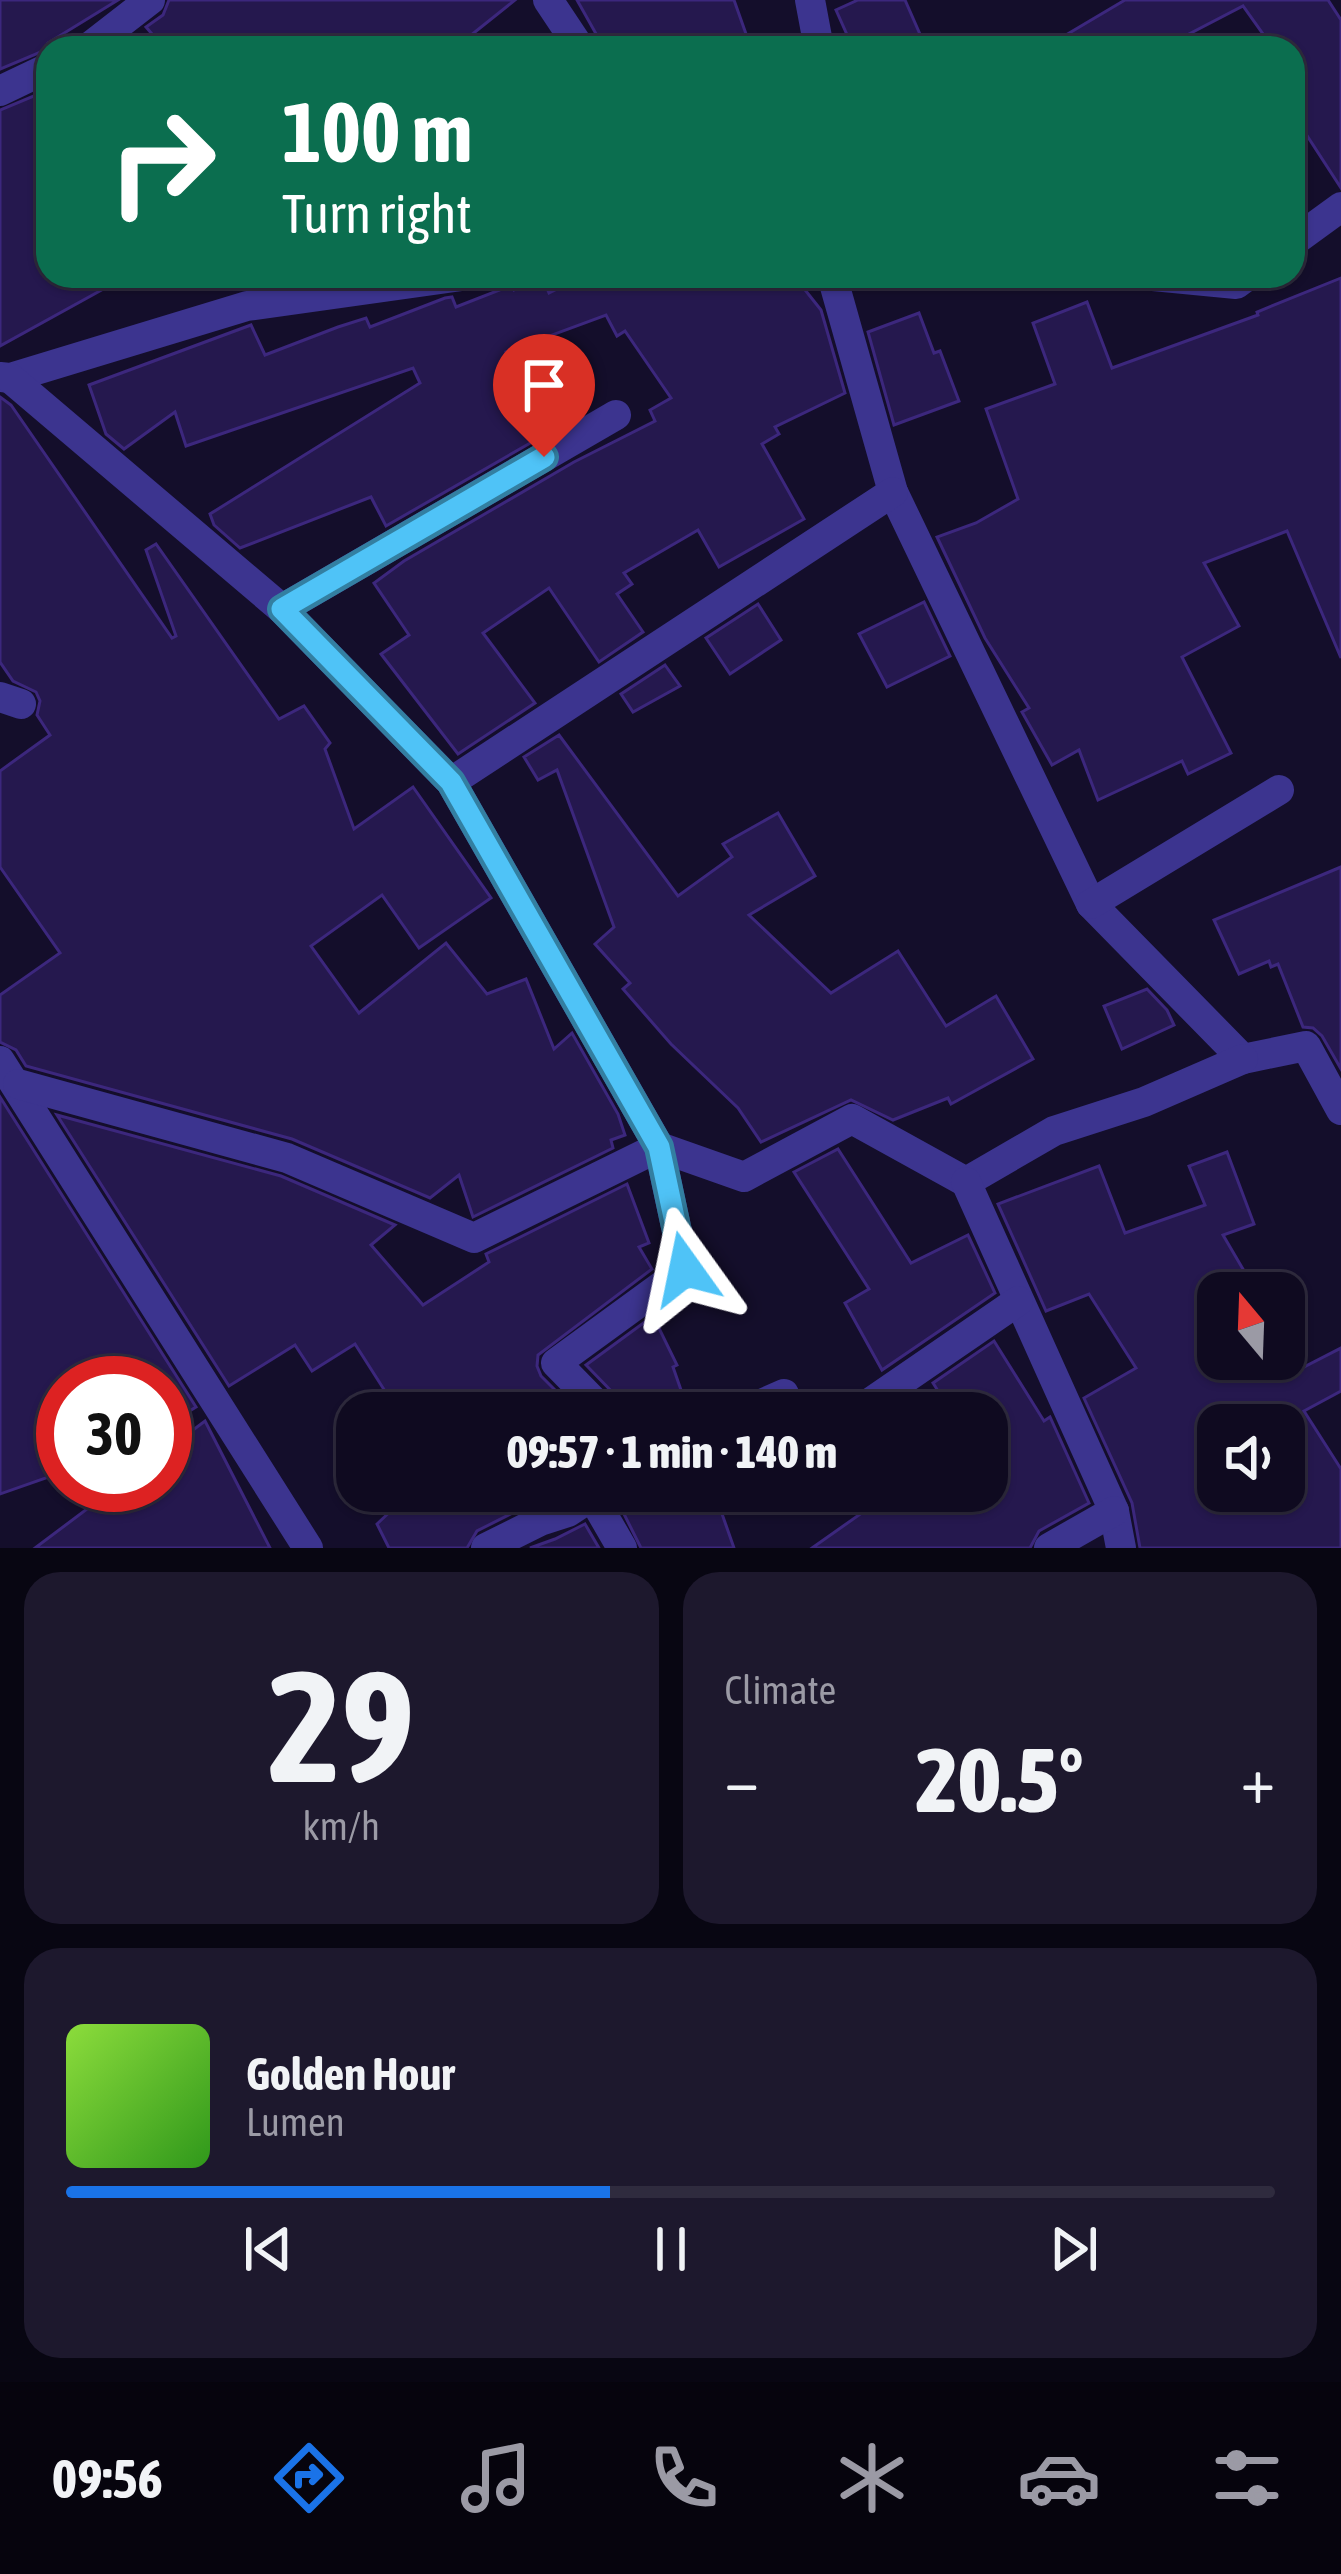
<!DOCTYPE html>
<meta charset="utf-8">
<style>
body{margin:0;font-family:"Asap Condensed",sans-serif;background:#1d182d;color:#f1f3f6;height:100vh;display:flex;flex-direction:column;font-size:45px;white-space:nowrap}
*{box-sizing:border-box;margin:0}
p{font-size:39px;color:#9b9aa5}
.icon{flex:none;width:66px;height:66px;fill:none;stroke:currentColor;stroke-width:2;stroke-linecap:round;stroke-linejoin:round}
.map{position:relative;height:1548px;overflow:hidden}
.panel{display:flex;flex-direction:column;gap:24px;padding:24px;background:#080612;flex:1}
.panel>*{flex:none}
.top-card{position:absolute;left:36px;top:36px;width:1269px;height:252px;border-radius:36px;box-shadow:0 3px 9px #0004,0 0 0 3px #2f2b3e;background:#0b6e4f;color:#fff;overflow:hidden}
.needle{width:78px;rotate:341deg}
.controls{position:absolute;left:1197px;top:1272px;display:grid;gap:24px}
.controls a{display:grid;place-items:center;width:108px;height:108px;border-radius:24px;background:#0f0a20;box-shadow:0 3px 9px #0004,0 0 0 3px #2f2b3e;font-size:60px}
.speed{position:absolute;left:36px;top:1356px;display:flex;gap:24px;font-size:60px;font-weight:700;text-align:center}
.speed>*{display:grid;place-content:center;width:156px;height:156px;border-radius:50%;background:#0f0a20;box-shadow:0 3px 9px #0004,0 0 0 3px #2f2b3e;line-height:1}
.speed .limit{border:18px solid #d22;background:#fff;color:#111}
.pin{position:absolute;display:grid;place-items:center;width:102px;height:102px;color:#fff;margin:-123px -51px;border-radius:50% 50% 50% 0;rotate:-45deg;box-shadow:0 0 12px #0007}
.pin .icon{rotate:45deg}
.me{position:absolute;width:132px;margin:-66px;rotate:348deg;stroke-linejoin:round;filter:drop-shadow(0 0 9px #0008)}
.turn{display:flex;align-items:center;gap:42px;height:252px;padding:0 48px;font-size:54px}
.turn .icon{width:156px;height:156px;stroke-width:2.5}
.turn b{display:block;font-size:84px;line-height:102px}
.big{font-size:90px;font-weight:800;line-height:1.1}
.panel .tile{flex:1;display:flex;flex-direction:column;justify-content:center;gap:18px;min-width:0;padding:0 42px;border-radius:36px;background:#1d182d}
.panel .dial{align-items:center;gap:0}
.dial b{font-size:156px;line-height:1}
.song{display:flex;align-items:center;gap:36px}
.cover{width:144px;height:144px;border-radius:18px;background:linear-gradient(135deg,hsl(90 70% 55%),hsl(110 70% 35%))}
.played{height:12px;border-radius:6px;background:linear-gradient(90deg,#1a73e8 45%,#2f2b3e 45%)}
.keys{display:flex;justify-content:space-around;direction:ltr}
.heat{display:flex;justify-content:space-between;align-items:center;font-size:66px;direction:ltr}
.panel .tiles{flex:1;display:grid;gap:24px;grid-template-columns:1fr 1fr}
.tile:last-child{grid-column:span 2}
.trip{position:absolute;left:336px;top:1392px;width:672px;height:120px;border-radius:36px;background:#0f0a20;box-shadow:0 3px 9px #0004,0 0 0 3px #2f2b3e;font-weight:800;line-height:120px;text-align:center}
.tabs{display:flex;height:192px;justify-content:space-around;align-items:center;background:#06040d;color:#9b9aa5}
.tabs .icon{width:84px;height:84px}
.tabs .selected{color:#1a73e8}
.tabs b{font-size:54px;color:#f1f3f6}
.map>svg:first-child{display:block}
.building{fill:#25184e;stroke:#3c277d;stroke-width:3;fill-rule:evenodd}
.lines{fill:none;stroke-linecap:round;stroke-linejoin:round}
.minor{stroke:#3c348f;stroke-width:30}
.route-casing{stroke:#337fa1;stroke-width:30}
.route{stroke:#4fc3f7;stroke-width:21}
</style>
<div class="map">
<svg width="1341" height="1548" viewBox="0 0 1341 1548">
<rect width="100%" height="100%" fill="#140e2b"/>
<g class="building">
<polygon points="0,0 118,0 48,43 48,49 0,69"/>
<polygon points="169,0 515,0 455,48 164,48 146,27 163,15"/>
<polygon points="577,0 734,0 751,48 604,48"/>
<polygon points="858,0 905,0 926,48 853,48 836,10"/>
<polygon points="1125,0 1328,0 1341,20 1341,188 1293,114 1293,48 1273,48 1243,6 1162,48 1044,48"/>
<polygon points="48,90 48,276 127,276 0,346 0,110"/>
<polygon points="583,276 794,276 821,310 845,393 775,427 779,434 762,444 804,519 719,567 698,530 624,573 632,584 617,594 643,632 599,662 549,588 483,633 535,703 458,754 381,654 409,635 374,583 404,561 574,462 655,421 650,410 671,398 625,331 617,336 606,315 506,352 522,393 503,401 532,442 386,526 371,497 240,548 214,525 210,514 420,383 413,368 186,446 175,412 124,449 106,434 89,385 251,325 265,355 338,327 366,318 370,327 445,298 452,297 456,307 512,285 514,290 542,277 549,293"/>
<polygon points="1341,278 1341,658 1287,531 1204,563 1239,626 1182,657 1231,753 1188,774 1182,761 1098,800 1079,750 1052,765 1022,712 1029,708 985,638 937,537 976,523 1018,499 986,409 1055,384 1033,323 1087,302 1112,368 1258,315 1257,312"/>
<polygon points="919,313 934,353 940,351 959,401 894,425 868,332"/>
<polygon points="0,397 11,405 172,638 176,636 146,550 156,544 279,719 304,706 330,743 325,749 354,829 413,787 491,898 419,948 382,895 311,946 359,1013 446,943 487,994 526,979 554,1049 572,1033 618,1114 625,1135 611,1140 613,1148 473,1217 459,1175 430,1198 292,1139 26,1066 16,1050 0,1042 0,995 60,953 0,867 0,771 50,735 37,715 40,701 36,692 13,681 0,662"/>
<polygon points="924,602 950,656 887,687 859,634"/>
<polygon points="758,604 781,640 730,674 706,638"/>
<polygon points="665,665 680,686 633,712 621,694"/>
<polygon points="559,735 678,896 732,857 723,844 778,813 815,876 749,915 831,993 898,951 946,1026 996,996 1033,1059 951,1104 948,1098 893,1120 851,1100 761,1142 738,1108 671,1044 623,989 630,983 595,944 614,927 557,770 538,780 524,757"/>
<polygon points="1341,867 1341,1069 1322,1036 1313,1028 1303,1027 1278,964 1271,967 1269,961 1239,974 1214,920"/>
<polygon points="1147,989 1167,1010 1174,1025 1122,1049 1104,1006"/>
<polygon points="0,1097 196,1407 165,1426 165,1383 63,1383 63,1472 0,1494"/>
<polygon points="57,1115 281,1176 395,1225 371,1245 423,1305 489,1262 486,1254 627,1184 649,1243 639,1247 652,1269 538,1355 537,1366 541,1376 578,1413 399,1413 355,1344 312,1371 295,1345 229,1386"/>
<polygon points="838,1149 911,1263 968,1235 995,1293 882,1370 845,1303 869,1289 794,1172"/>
<path d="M1227,1152L1254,1224L1223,1235L1257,1293H1218V1359H1284V1340L1300,1369L1341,1348V1391L1304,1411L1341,1469V1548H1140L1132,1503L1084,1398L1136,1368L1089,1294L1046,1311L998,1204L1099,1166L1125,1233L1205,1205L1189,1166ZM1218,1425H1284V1491H1218Z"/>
<polygon points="653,1316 677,1365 673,1367 689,1413 624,1413 619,1399 586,1365"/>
<polygon points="994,1341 1044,1421 1050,1417 1089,1503 1039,1531 1030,1548 812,1548 893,1491 1001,1491 987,1468 987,1413 952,1413 933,1383"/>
<polygon points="205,1421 270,1548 35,1548 119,1485 165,1485 165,1451"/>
<polygon points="412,1491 524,1491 532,1503 477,1531 467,1548 389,1548 377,1524"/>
<polygon points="642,1491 714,1491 734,1548 641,1548 619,1504"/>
<polygon points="585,1524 599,1548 530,1548 555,1539"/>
</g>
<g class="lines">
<g class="minor">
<polyline points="548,0 580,48"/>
<polyline points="810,0 819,48"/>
<polyline points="88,48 150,0"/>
<polyline points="0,91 48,68"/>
<polyline points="1293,242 1341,207"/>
<polyline points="832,276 893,492 1091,904 1243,1059 1306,1046 1341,1110"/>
<polyline points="1153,276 1236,284 1247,276"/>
<polyline points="0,377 10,378 247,306 462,276"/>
<polyline points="10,378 282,609 451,782 659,1147 685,1269 556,1363 605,1413"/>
<polyline points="282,609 616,415"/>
<polyline points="0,697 21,704"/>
<polyline points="451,782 893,492"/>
<polyline points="1091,904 1279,790"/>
<polyline points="0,1061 308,1548"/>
<polyline points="18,1084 287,1158 474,1238 659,1147 744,1177 852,1119 966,1182 1054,1131 1144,1102 1243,1059"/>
<polyline points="966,1182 1114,1511 1121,1548"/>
<polyline points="741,1413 784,1394 792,1413"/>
<polyline points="855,1413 1018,1301"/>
<polyline points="593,1498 622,1548"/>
<polyline points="486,1548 540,1521 568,1512 600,1491"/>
<polyline points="1049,1548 1114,1511"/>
</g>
</g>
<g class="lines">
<g class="route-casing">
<polyline id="route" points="544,457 282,609 451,782 659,1147 685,1269"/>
</g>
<use href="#route" class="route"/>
</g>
</svg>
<div class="controls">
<a><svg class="needle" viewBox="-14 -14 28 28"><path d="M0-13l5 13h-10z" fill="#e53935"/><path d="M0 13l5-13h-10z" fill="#9b9aa5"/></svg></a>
<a><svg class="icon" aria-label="sound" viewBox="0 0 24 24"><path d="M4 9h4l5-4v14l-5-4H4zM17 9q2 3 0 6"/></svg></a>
</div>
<div class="speed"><div class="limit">30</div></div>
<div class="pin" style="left:544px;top:457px;background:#d93025"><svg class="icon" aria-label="arrive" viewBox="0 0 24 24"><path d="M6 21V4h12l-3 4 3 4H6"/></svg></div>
<svg class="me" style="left:685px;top:1269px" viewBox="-20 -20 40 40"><path d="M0-17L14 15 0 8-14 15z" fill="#4fc3f7" stroke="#fff" stroke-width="4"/></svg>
<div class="trip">09:57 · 1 min · 140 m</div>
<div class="top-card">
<div class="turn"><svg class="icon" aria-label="right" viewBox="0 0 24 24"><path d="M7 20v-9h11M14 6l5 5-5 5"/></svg><div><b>100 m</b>Turn right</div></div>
</div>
</div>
<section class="panel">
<div class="tiles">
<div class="tile dial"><b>29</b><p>km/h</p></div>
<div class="tile"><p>Climate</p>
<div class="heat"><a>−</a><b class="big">20.5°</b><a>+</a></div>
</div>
<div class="tile">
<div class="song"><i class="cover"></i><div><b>Golden Hour</b><p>Lumen</p></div></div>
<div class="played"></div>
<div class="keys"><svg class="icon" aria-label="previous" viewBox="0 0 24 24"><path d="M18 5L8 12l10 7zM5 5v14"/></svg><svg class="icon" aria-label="pause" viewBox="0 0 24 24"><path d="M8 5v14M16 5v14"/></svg><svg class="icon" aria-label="next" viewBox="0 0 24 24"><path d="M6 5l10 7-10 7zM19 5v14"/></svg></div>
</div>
</div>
</section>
<nav class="tabs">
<b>09:56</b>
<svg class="icon selected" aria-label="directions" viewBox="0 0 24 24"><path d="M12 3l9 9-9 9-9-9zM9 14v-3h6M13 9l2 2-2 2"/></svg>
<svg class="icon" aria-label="music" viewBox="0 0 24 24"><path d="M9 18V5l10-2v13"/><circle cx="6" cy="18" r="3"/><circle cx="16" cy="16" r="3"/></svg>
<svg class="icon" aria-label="phone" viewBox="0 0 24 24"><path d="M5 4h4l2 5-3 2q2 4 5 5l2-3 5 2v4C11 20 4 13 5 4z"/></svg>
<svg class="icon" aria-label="climate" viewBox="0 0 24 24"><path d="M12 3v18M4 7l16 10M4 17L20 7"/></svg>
<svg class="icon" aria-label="car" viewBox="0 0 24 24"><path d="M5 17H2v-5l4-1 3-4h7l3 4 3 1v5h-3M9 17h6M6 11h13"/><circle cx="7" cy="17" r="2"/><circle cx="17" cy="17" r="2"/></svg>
<svg class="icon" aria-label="filters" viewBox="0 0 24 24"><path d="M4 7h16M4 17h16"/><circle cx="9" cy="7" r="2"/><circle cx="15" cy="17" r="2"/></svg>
</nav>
